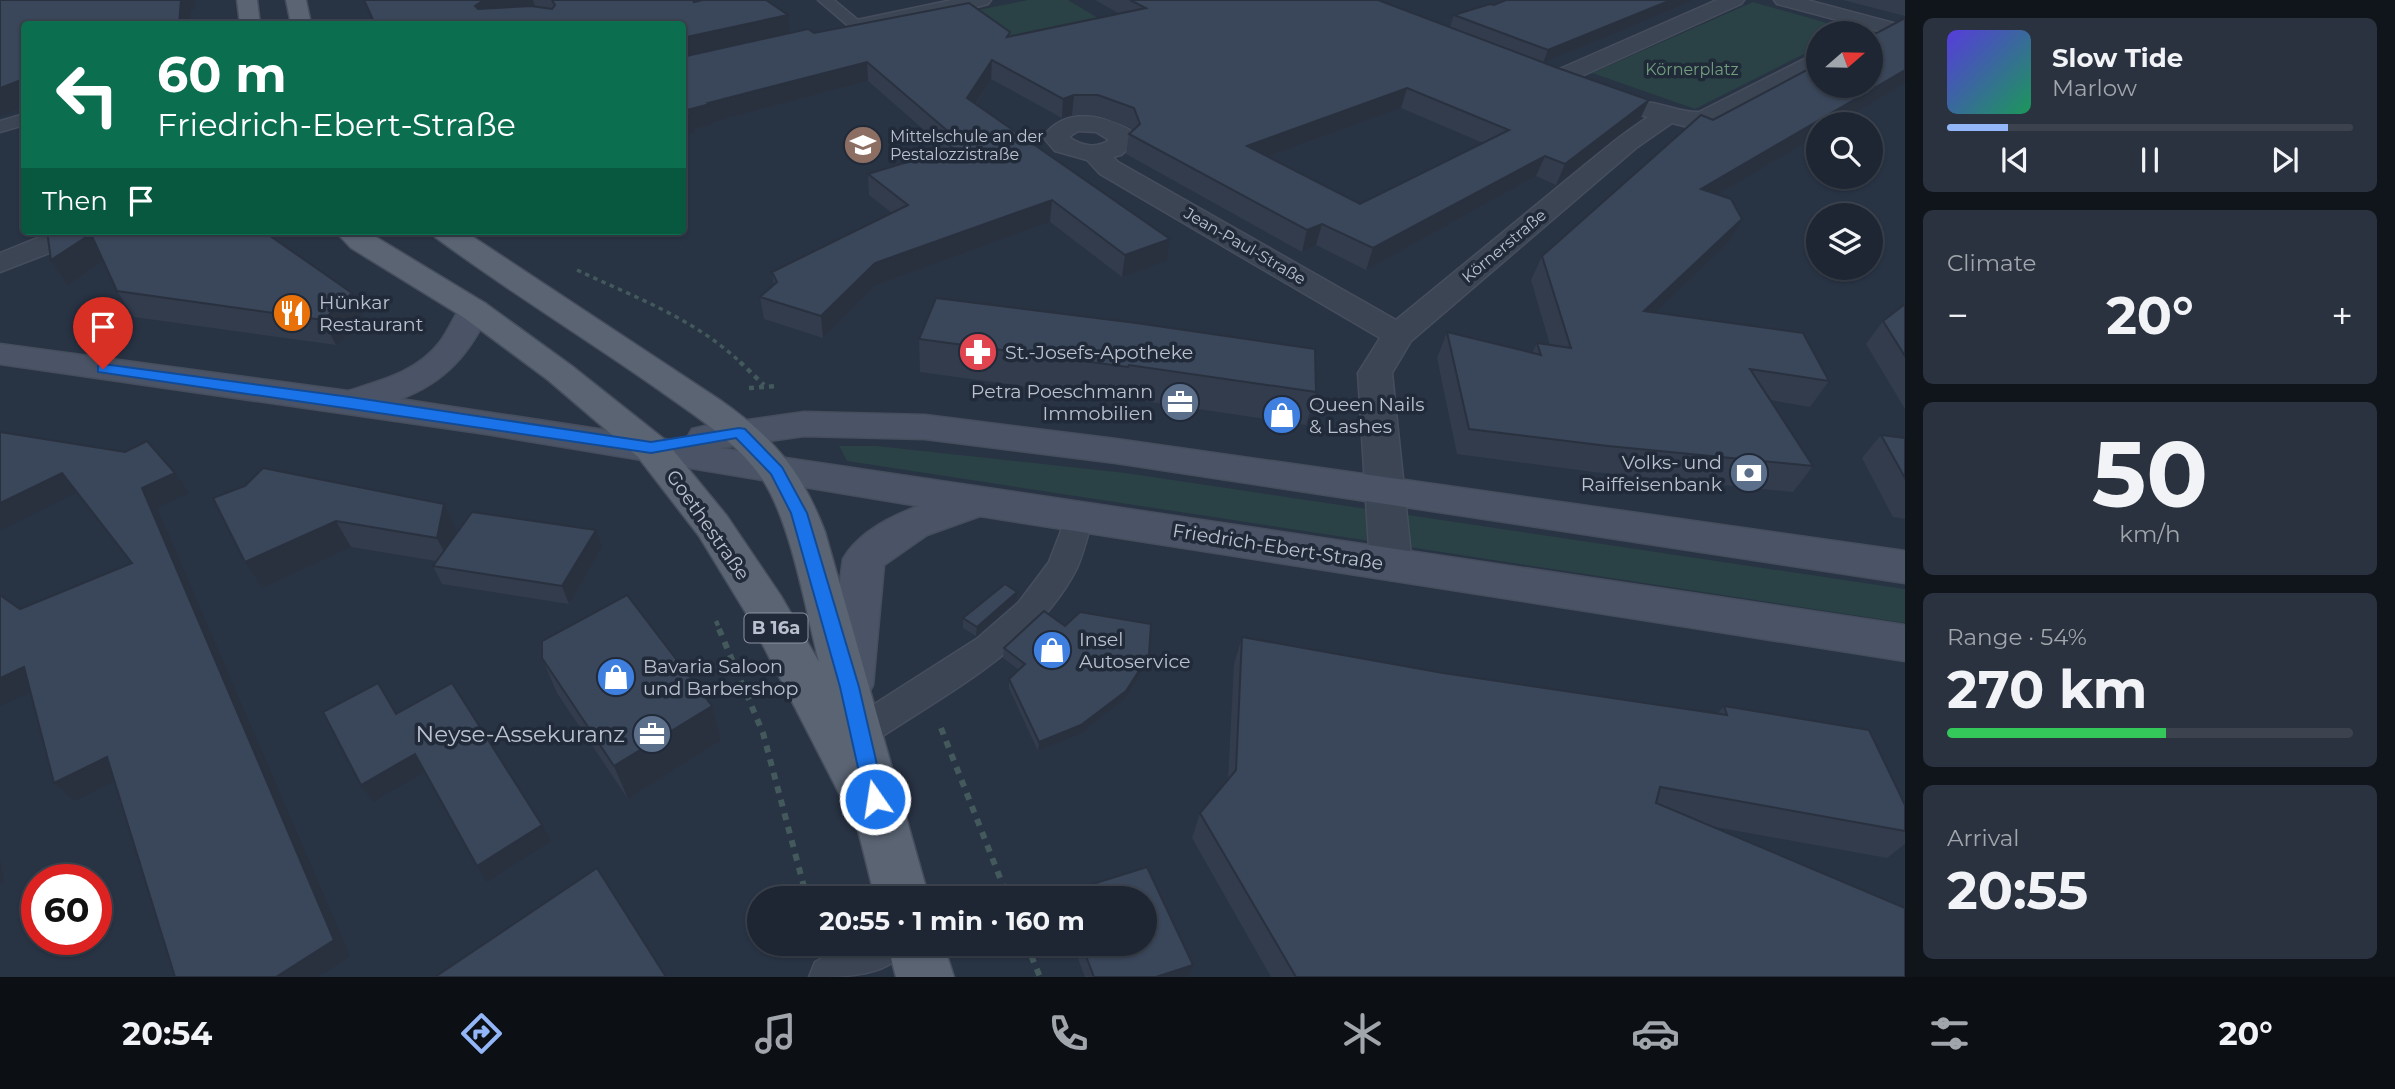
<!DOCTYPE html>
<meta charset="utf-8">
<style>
body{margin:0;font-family:Montserrat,sans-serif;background:#2b323f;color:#f1f3f6;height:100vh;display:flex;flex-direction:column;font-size:26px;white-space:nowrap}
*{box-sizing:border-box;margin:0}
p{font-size:23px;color:#a1a5ac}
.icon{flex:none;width:38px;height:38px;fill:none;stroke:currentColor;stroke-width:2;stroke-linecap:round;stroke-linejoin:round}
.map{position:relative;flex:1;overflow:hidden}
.sheet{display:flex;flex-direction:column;gap:18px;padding:18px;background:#10151c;width:490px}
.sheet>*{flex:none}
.top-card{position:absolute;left:21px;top:21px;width:665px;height:214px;border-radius:7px;box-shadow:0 2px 5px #0004,0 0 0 2px #3c434e;background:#0b6e4f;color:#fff;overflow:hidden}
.needle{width:46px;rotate:70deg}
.fabs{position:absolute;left:1806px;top:21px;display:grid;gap:14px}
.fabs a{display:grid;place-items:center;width:77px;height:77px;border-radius:50%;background:#1e2633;box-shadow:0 2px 5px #0004,0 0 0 2px #3c434e;font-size:35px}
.speed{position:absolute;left:21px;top:864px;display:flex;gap:14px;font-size:35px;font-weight:700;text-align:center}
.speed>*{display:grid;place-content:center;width:91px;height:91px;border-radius:50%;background:#1e2633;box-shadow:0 2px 5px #0004,0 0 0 2px #3c434e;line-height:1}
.speed .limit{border:10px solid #d22;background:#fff;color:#111}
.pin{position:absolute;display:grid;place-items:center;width:60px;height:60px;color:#fff;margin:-72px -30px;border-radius:50% 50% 50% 0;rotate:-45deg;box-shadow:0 0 7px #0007}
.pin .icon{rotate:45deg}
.me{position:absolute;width:77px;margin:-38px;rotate:347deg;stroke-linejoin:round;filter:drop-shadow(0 0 5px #0008)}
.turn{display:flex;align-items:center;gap:24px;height:147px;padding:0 21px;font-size:32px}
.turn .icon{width:91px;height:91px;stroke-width:2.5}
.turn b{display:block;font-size:49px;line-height:60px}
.then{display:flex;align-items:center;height:66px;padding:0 21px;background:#0003;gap:14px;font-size:26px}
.big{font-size:52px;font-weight:700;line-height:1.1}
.sheet .tile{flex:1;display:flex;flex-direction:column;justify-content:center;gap:10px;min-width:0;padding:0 24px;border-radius:10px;background:#2b323f}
.sheet .dial{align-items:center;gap:0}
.dial b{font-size:91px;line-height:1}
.song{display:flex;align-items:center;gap:21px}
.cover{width:84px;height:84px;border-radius:10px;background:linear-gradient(135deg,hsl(250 70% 55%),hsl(150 70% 35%))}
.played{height:7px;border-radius:4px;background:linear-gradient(90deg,#93b6f8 15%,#3c434e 15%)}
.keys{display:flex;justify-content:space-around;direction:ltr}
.heat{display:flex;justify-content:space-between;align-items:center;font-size:38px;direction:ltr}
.charge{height:10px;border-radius:5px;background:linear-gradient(90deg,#34c759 54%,#3c434e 0)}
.trip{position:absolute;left:747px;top:886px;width:410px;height:70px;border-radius:35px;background:#1e2633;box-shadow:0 2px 5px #0004,0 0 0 2px #3c434e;font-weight:700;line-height:70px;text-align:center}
.tab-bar{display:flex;height:112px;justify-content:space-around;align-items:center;background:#0c0f14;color:#a1a5ac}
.tab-bar .icon{width:49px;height:49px}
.tab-bar .active{color:#93b6f8}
.tab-bar b{font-size:32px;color:#f1f3f6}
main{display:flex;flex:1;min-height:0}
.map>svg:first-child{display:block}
.green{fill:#2a4145}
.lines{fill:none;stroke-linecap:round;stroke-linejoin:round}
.lane-casing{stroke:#464e5d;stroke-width:3}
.street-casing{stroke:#464e5d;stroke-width:3}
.secondary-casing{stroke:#464e5d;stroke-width:3}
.primary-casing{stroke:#464e5d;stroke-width:3}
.path-far2{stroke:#43595c;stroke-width:3.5;stroke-dasharray:4.5 4.5;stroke-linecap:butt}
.path-far1{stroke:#43595c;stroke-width:4.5;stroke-dasharray:5 5;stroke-linecap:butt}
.path{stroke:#43595c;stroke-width:6;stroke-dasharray:7 7;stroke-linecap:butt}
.lane{fill:#3c4553;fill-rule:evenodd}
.street{fill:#3c4553;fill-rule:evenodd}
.secondary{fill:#4a5466;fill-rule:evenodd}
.primary{fill:#5a6473;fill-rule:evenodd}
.wall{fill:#323c4d;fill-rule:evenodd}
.shaded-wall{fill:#29313f}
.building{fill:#3a465a;stroke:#29313f;stroke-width:2;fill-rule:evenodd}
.route{fill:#1a73e8;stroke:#114b97;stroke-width:2}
.labels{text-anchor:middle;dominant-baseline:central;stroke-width:7;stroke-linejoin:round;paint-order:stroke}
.far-park-label{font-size:16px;fill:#719e7d;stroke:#212a39}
.far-poi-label{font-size:16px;fill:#bac0cd;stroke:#212a39;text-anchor:start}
.far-street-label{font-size:16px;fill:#bac0cd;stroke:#212a39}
.shield{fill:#212a39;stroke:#8c93a1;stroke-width:2}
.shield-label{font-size:18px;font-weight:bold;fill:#bac0cd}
.poi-label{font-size:19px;fill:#bac0cd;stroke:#212a39;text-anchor:start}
.street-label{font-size:19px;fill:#bac0cd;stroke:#212a39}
.near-poi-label{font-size:23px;fill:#bac0cd;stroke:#212a39;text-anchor:end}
</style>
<main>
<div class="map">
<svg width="1905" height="977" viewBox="0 0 1905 977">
<rect width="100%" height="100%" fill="#283344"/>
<g class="green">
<polygon points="1028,0 1068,0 1118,30 961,63 908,24"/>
<polygon points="1753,2 1852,30 1845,33 1818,33 1818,47 1695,109 1592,73"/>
<polygon points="839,446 877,446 1126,473 1905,589 1905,623 847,461"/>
</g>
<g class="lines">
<g class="lane-casing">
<g id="lane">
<polygon points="818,0 834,0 865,26 862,29 852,29"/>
<polygon points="24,114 24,125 0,132 0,121"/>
<path d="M1079,507L1089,510L1093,517C1088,534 1084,552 1077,568C1036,649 945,694 872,743L860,747L848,743L843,732L848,721L978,638L1019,602L1049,562L1069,510Z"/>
<path d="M849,943H910C893,977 846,977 809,977L815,962Z"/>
</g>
</g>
<g class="street-casing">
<g id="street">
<polygon points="952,0 991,0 988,4 981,6 857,32 850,30 847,26 850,22 857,20"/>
<polygon points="1717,0 1744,0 1741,4 1564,84 1548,84 1545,79 1548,74"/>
<polygon points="1774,0 1807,0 1905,26 1905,38 1777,4"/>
<path d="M1818,52V68L1713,124L1688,127L1672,123L1636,148L1411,341L1392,373L1412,565L1406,576L1391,580L1376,576L1370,565L1358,373L1380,338L1100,174L1087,160L1055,151L1043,137C1064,107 1102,114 1130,130L1135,143L1121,155L1113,157L1118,162L1396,320L1618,138L1648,117L1633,113L1629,108L1633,103C1654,98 1677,113 1699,112ZM1078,131L1096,132L1109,140C1097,149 1081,146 1069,137Z"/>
<polygon points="55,231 95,231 91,237 0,272 0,253"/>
</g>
</g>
<g class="secondary-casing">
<path id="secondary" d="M474,300L485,303L490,310C470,353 446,382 400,399L690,443L687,438L692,429L705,426L804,412L925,415L1116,439L1905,551V583L1116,463L925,439L804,436L719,448L1905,625V661L980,516L927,535L884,565L873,685L866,698L850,704L834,698L827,685L843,559C858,533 891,516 919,506L486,434L0,364V344L348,391C382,380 417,372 440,342C449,330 454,316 463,303Z"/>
</g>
<g class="primary-casing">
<g id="primary">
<polygon points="237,0 257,0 260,24 240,24"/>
<polygon points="286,0 306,0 311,24 291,24"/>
<path d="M335,231H366L485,303L572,366L664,439L727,516L781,596L819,662C806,611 791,523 763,480C738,442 695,416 659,390C585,338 508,291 435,237L431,231H464L720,400C773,437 802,471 825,532L929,898H875L850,798L840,795L749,618L699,536L638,457L548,380L463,317L351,248Z"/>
<polygon points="887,943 943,943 954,977 896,977"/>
</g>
</g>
<path class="path-far2" d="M577,270C634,297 696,319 742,364"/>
<g class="path-far1">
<polyline points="740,362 764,385"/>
<polyline points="749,388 778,386"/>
<polyline points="716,621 720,630"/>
</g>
<g class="path">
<polyline points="719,629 763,733 807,898"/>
<polyline points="941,728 1008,898"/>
<polyline points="1026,943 1040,977"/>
</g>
<use href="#lane" class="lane"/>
<use href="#street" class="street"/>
<use href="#secondary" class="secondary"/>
<use href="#primary" class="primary"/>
</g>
<g class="wall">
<path d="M364,0H693L694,2L790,33L1010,36L1120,14L1095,0H1378L1450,27L1454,15L1494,5L1695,0L1543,63L1649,100L1640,119L1556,185L1536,176L1366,270L1316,245L1302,252L1126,154L1129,134L1132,131L1131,128L1096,115H1072L1062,118L991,79L976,104L1170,239L1167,261L1122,277L1050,222L876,285L823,338L764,319L760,297L774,285L772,272L892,213L869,195L868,174L939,153V143L868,81L713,122V124L694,129L695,133L682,137V24H374ZM1401,108L1483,143L1360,204L1268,157Z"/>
<polygon points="1843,0 1905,0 1905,16"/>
<polygon points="1905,18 1905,83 1836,124 1818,124 1818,135 1718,194 1728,243 1655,312 1829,381 1810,407 1770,400 1813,466 1793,492 1593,472 1457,454 1437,358 1447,332 1532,353 1537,343 1550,345 1531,280 1542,256 1713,120"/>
<polygon points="47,231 364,319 336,345 134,317 117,291 103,262 68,285"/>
<polygon points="936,298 1316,392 1306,425 1124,398 1124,400 920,372 919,339"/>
<polygon points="1905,304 1905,409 1866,344 1883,321"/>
<polygon points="1881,435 1905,438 1905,519 1893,517 1862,458"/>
<polygon points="213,498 456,529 455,535 602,548 569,604 442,584 433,566 436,561 351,547 263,588"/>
<polygon points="1016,601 976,636 963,628 963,618"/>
<polygon points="1065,626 1147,664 1124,700 1080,734 1038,751 1009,688 1009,679 1019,670 1003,658 1004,648"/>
<polygon points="1242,637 1443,673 1717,714 1724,706 1905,805 1905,844 1887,858 1710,826 1905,977 1271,977 1192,838 1200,813 1228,780 1234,664"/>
<polygon points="542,658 712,706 721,740 628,799 557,693"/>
<polygon points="1147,867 1193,965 1188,977 1085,977 1072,943 1144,943 1144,898 1061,898 1061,894"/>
</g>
<g class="shaded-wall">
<polygon points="181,0 194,0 195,9 191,10 190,24 179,24"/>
<polygon points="484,0 533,0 536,10 480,24 475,6"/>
<polygon points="1671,0 1695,0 1543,63 1548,50"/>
<polygon points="788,15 790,33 682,57 682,38"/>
<polygon points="992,60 991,79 967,117 967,98"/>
<polygon points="867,62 868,81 713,122 713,124 694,129 695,133 682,137 682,116 687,110 708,103"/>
<polygon points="1905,70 1905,83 1836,124 1818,124 1818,135 1688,212 1701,189"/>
<polygon points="24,79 24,106 0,116 0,88"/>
<polygon points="1407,88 1401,108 1243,166 1247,146"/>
<polygon points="1074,95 1072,115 1062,118 1063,99"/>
<polygon points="1649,100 1640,119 1556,185 1565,164"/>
<polygon points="1545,156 1536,176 1366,270 1373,248"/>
<polygon points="1052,200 1050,222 876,285 823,338 821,316 875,263"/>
<polygon points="1742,219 1728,243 1630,336 1644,311"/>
<polygon points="1322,224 1316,245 1302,252 1307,230"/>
<polygon points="91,234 107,259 68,285 51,260"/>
<polygon points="1170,239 1167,261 1122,277 1125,255"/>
<polygon points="352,293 364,319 336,345 323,320"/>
<polygon points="62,473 78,492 0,531 0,503"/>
<polygon points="175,473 189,493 157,508 350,956 318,977 276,977 142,488"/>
<polygon points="444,504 456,529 450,564 437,538"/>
<polygon points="336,521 351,547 263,588 245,562"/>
<polygon points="596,530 602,548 569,604 562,586"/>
<polygon points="1017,592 1016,601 976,636 977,627"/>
<polygon points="1149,655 1147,664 1124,700 1080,734 1038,751 1039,742"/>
<polygon points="24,667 44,686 0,706 0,678"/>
<polygon points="712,706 721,740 628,799 614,766"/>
<polygon points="415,754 426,771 373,802 361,785"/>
<polygon points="107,757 126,775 75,801 54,783"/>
<polygon points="542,825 551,841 487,882 477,866"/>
<polygon points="0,859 4,882 0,884"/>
<polygon points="1193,965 1188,977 1156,977"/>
</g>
<g class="building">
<polygon points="0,0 181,0 179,24 24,24 24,79 0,88"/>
<polygon points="364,0 484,0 475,6 478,9 531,6 552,9 555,5 552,0 693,0 694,2 703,0 766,0 788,15 682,38 682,24 375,24"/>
<path d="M1130,0H1378L1555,67L1649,100L1565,164L1545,156L1373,248L1322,224L1307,230L1129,134L1140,124L1134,108L1098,95H1074L1063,99L992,60L967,98L1170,239L1125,255L1052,200L875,263L821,316L760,297L777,282L772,272L908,205L868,174L953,148L939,136L950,133L867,62L708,103L710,104L687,110L691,114L682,116V57L808,29L814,33L969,3L1010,32L1007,37L1146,8ZM1407,88L1509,130L1360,204L1247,146Z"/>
<polygon points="1506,0 1671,0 1548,50 1454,15 1490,4 1494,5"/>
<polygon points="1905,18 1905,70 1701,189 1731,199 1742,219 1644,311 1803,333 1829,381 1750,369 1813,466 1608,446 1469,429 1447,332 1541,355 1537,343 1571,348 1542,256 1701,115 1713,120 1818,64 1818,86 1871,86 1871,36"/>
<polygon points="47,231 263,231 352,293 323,320 117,291 91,234 51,260"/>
<polygon points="936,298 1136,323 1315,349 1316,392 1129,365 1128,367 919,339"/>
<polygon points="1905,304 1905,356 1883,321"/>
<polygon points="0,432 125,452 147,441 175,473 142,488 334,940 276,977 175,977 107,757 54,783 24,667 0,678 0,595 20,609 132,563 62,473 0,503"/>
<polygon points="1881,435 1905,438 1905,478"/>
<polygon points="263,468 444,504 437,538 336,521 245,562 213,498 245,486"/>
<polygon points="472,512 596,530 562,586 433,566"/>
<polygon points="1005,584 1017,592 977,627 963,618"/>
<polygon points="627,595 712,706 614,766 542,658 542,641"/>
<polygon points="1044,611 1065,626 1080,612 1151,624 1149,655 1126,691 1081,725 1039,742 1009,679 1025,664 1004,648"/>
<polygon points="1242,637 1443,673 1727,715 1724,706 1869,730 1905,805 1905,831 1660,787 1656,803 1905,908 1905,977 1296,977 1200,813 1236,770"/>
<polygon points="378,683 396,714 452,683 542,825 477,866 415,754 361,785 323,712"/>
<polygon points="1147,867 1193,965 1156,977 1094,977 1081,943 1144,943 1144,898 1063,898 1061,894"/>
<polygon points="597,868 666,977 435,977"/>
</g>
<polygon class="route" points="103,364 350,397 651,442 739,428 745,429 782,467 807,513 859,687 885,799 882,806 875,808 868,806 865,799 840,687 791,513 771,474 736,438 651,453 98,372 98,366"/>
<defs>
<g id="school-disc" transform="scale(2.0125)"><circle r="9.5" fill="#8d6e63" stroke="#212a39"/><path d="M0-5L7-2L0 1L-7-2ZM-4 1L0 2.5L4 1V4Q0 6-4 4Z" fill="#fff"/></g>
<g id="restaurant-disc" transform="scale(2.0125)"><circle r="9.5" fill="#e8710a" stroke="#212a39"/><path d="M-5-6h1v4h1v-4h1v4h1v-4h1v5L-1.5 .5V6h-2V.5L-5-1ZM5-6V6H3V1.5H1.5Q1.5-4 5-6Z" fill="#fff"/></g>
<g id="pharmacy-disc" transform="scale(2.0125)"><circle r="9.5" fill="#e0444e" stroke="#212a39"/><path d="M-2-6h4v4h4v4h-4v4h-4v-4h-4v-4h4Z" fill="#fff"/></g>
<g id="office-disc" transform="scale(2.0125)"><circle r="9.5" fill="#5c6f8a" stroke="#212a39"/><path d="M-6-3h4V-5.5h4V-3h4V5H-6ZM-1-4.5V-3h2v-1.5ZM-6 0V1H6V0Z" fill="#fff"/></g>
<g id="shop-disc" transform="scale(2.0125)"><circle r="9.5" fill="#3f7fe0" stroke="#212a39"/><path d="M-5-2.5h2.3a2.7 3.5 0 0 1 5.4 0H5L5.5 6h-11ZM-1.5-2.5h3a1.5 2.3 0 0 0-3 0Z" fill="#fff"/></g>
<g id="bank-disc" transform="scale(2.0125)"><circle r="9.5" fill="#5c6f8a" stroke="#212a39"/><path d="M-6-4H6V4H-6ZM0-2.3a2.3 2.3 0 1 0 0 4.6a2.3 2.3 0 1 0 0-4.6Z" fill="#fff"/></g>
</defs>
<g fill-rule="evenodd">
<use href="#school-disc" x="863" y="145"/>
<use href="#restaurant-disc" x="292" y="313"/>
<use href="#pharmacy-disc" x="978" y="352"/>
<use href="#office-disc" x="1180" y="402"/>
<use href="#shop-disc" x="1282" y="415"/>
<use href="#bank-disc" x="1749" y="473"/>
<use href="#shop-disc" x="1052" y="650"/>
<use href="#shop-disc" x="616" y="677"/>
<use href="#office-disc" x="652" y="734"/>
</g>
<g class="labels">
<g class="far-park-label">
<text x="1692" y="69">Körnerplatz</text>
</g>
<g class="far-poi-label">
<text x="890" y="136">Mittelschule an der<tspan x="890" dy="18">Pestalozzistraße</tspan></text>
</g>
<g class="far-street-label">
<text transform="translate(1245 246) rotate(30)">Jean-Paul-Straße</text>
<text transform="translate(1504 246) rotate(-40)">Körnerstraße</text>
</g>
<rect class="shield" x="744.5" y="613.5" width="63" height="29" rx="5"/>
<g class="shield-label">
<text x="776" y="628">B 16a</text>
</g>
<g class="poi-label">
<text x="319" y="302">Hünkar<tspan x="319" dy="22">Restaurant</tspan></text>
<text x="1005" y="352">St.-Josefs-Apotheke</text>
<text x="1153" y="391" text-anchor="end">Petra Poeschmann<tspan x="1153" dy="22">Immobilien</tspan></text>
<text x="1309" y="404">Queen Nails<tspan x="1309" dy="22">&amp; Lashes</tspan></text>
<text x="1722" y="462" text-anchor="end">Volks- und<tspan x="1722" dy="22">Raiffeisenbank</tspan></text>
<text x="1079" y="639">Insel<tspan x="1079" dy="22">Autoservice</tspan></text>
<text x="643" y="666">Bavaria Saloon<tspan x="643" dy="22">und Barbershop</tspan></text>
</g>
<g class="street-label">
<text transform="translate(708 525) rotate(55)">Goethestraße</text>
<text transform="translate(1278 547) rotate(9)">Friedrich-Ebert-Straße</text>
</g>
<g class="near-poi-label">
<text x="625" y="734">Neyse-Assekuranz</text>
</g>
</g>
</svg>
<div class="fabs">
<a><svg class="needle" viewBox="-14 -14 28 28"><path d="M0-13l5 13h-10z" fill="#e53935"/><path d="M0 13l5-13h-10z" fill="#a1a5ac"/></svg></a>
<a><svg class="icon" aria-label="search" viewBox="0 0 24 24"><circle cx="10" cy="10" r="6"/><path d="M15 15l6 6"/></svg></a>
<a><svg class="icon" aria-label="layers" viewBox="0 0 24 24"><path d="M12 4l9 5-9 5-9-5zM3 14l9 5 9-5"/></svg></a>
</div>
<div class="speed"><div class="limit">60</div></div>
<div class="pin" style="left:103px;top:369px;background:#d93025"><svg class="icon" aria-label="arrive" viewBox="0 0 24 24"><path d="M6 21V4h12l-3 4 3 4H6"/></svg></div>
<svg class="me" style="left:875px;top:799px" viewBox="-20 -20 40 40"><circle r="17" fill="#1a73e8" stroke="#fff" stroke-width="3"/><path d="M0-11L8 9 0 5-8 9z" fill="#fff"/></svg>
<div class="trip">20:55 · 1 min · 160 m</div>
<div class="top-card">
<div class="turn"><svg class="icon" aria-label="left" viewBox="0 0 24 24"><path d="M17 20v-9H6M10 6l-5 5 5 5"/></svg><div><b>60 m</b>Friedrich-Ebert-Straße</div></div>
<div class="then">Then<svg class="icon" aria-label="arrive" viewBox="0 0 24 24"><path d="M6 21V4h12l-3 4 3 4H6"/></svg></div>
</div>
</div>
<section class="sheet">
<div class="tile">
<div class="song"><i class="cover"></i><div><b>Slow Tide</b><p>Marlow</p></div></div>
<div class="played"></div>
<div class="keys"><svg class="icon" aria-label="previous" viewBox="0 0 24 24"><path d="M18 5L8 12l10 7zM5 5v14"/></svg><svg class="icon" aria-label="pause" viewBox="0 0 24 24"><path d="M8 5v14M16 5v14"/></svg><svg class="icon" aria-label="next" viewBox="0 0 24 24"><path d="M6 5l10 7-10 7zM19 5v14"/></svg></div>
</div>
<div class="tile"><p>Climate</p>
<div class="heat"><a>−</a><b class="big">20°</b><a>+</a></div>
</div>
<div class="tile dial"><b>50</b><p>km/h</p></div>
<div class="tile"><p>Range · 54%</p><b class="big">270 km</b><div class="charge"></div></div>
<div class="tile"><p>Arrival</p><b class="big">20:55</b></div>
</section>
</main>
<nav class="tab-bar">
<b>20:54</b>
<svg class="icon active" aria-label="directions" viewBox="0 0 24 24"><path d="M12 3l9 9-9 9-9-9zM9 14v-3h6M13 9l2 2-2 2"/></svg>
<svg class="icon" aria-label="music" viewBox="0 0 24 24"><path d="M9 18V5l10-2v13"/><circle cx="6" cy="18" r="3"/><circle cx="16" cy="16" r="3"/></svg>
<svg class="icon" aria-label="phone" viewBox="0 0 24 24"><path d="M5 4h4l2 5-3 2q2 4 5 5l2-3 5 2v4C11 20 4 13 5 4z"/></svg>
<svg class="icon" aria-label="climate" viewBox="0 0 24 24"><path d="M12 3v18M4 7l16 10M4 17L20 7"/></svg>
<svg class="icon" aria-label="car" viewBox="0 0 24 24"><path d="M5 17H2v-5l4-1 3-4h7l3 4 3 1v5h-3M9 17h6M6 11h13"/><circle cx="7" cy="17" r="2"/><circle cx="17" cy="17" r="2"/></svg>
<svg class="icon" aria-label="filters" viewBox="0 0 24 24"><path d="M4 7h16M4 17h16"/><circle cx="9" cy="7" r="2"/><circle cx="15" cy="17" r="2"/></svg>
<b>20°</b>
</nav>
